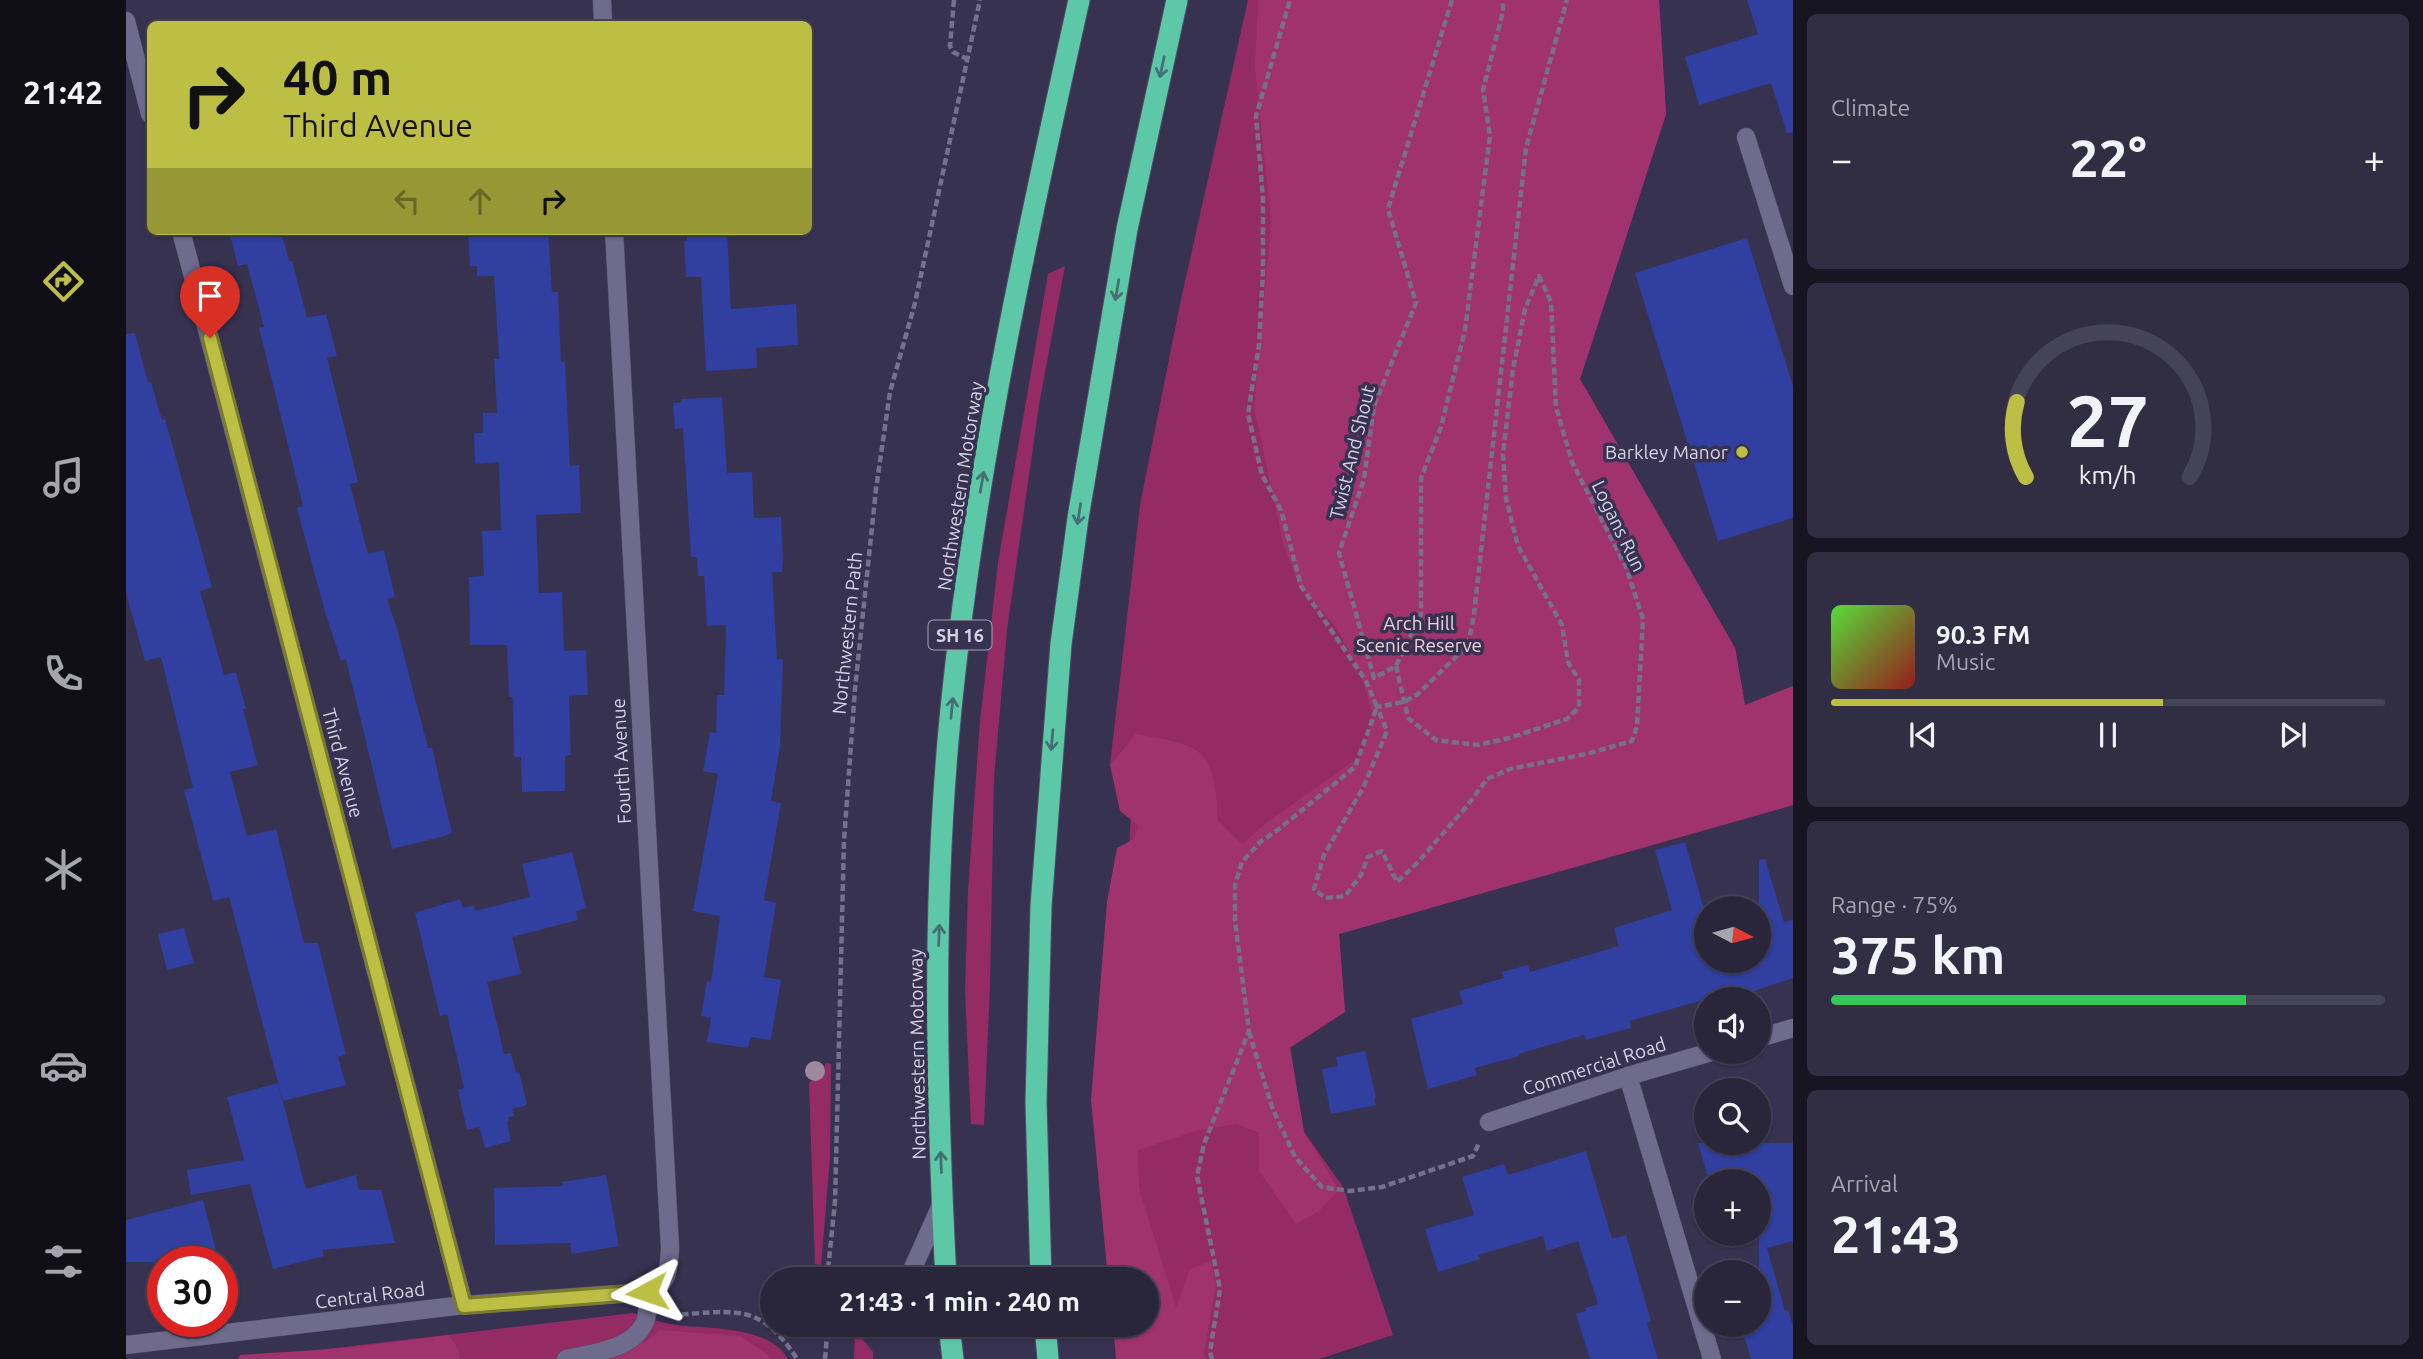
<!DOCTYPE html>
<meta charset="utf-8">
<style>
body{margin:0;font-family:Ubuntu,sans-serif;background:#312e43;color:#f1f3f6;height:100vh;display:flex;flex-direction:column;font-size:26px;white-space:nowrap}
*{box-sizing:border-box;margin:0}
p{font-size:23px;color:#a5a5af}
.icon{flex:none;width:38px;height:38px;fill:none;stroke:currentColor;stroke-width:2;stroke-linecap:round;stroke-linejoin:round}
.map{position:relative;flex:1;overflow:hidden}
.panel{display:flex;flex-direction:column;gap:14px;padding:14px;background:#171521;width:630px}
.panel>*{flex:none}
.hud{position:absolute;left:21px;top:21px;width:665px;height:214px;border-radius:10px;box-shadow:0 2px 5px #0004,0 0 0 2px #454356;background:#bcbf44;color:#111;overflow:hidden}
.needle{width:46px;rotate:96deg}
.controls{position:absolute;left:1568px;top:896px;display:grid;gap:14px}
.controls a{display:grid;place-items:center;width:77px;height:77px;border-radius:50%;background:#29263c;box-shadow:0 2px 5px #0004,0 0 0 2px #454356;font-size:35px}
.speed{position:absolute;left:21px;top:1246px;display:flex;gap:14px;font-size:35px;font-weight:700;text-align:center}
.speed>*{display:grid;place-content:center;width:91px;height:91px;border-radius:50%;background:#29263c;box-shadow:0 2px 5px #0004,0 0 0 2px #454356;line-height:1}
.speed .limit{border:10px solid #d22;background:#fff;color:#111}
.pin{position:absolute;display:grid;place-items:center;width:60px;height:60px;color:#fff;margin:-72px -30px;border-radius:50% 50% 50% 0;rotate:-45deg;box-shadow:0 0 7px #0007}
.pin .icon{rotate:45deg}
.me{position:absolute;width:77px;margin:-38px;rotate:265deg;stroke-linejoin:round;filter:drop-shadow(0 0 5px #0008)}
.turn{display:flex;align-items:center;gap:24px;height:147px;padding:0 21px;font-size:32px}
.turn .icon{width:91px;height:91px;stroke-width:2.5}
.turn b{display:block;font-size:49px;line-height:60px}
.lanes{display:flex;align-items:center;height:66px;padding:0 21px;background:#0003;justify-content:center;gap:35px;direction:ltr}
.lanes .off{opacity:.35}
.big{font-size:52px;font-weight:700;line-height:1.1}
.panel .tile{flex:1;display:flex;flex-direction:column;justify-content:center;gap:10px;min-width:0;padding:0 24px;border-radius:10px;background:#312e43}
.panel .dial{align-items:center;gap:0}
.dial svg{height:182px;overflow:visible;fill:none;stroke:#454356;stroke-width:7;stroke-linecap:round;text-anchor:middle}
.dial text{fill:#f1f3f6;stroke:none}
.song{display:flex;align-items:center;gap:21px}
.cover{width:84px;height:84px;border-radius:10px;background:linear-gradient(135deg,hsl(110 70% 55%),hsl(0 70% 35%))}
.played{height:7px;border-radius:4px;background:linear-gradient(90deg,#bcbf44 60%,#454356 60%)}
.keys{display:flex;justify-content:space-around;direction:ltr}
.heat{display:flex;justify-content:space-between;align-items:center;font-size:38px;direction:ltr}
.charge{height:10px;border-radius:5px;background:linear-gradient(90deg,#34c759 75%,#454356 0)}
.trip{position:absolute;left:634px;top:1267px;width:399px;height:70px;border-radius:35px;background:#29263c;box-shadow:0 2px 5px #0004,0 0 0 2px #454356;font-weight:700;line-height:70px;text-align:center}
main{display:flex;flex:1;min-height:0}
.tab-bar{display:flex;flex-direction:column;width:126px;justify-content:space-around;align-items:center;background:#100f18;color:#a5a5af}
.tab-bar .icon{width:49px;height:49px}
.tab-bar .current{color:#bcbf44}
.tab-bar b{font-size:32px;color:#f1f3f6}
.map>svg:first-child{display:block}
.green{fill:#952b65}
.forest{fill:#a0326e}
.building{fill:#303fa0}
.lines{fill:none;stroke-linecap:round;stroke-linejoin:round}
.minor-casing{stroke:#524d66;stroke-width:19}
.highway-casing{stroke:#524d66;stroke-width:23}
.path{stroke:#75718b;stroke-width:4.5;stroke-dasharray:7 3.5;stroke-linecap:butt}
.minor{stroke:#6f6b8d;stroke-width:18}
.highway{stroke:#5cc8a8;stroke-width:21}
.tree{fill:#9c899e}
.oneway{stroke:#466e73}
.route-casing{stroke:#7a7c2c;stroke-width:18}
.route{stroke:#bcbf44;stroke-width:12}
.poi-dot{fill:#bcbf44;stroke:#373250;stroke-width:2.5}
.labels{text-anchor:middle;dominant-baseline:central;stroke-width:7;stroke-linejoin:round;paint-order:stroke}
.shield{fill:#373250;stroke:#a5a2b8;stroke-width:2}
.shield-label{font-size:18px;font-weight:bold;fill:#d4d2e5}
.street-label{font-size:19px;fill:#d4d2e5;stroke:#373250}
.poi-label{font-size:19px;fill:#d4d2e5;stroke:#373250;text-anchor:end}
.park-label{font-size:19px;fill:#efd1dd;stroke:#373250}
</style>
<main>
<nav class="tab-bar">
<b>21:42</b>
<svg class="icon current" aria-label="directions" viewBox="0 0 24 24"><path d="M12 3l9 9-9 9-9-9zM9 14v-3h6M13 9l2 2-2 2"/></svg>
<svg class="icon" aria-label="music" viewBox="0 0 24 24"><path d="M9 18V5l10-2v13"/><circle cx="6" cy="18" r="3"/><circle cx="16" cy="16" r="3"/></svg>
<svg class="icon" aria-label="phone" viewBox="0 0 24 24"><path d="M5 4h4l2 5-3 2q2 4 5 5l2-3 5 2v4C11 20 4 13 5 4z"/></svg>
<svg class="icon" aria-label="climate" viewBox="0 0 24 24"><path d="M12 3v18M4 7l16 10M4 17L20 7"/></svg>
<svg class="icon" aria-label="car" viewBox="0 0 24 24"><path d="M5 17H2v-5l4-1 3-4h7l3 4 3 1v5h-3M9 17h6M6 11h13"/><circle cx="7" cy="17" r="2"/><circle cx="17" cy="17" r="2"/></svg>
<svg class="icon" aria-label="filters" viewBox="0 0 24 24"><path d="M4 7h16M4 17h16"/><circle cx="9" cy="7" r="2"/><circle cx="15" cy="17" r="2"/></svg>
</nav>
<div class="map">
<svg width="1667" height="1359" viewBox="0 0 1667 1359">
<rect width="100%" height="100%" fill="#373250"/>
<g class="green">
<polygon points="1122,0 1132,0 1130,62 1533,0 1540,114 1454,379 1609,648 1619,705 1667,686 1667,805 1213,934 1219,1012 1164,1048 1178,1132 1217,1187 1267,1335 1193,1359 998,1359 1020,1325 1020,1279 987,1106 1010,735 984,765 1014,505 1054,304"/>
<polygon points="939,266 913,405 881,630 868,778 864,985 858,1125 845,1124 839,992 842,891 854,721 872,563 922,274"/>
<polygon points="700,1063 705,1064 704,1158 695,1265 689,1264 683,1083 697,1073"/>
<path d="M507,1313C519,1317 532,1322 544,1324C580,1330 642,1324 662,1359H115Z"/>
<polygon points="729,1330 747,1352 747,1359 728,1359"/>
</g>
<g class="forest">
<path d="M1132,0H1533L1540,114L1454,379L1609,648L1619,705L1667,686V805L1213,934L1219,1012L1164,1047L1178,1132L1213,1190L1193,1211L1170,1224L1133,1171V1133L1111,1124L1073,1130L1012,1150L1013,1188L1050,1307L1064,1269L1085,1261L1090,1284L1078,1352L1080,1359H990L987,1325H1020V1279H982L965,1100L981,902L991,848L1008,839L1013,826L994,811L984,765L1010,734C1079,746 1088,748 1092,821L1116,844L1140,823L1236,755L1247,715L1232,666L1208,624L1173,586L1157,543L1128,406L1145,222L1129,67Z"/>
<polygon points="535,1330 614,1336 640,1353 645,1359 469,1359 519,1342"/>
<polygon points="323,1335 333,1350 333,1359 112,1359 114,1355 222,1348"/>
</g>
<g class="building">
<polygon points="1621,0 1667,0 1667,132 1661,133 1645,83 1573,105 1559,57 1632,34"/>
<polygon points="103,231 155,231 163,261 166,261 181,318 200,314 211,356 201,358 232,482 224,484 242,554 258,550 269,597 261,599 272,632 302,748 306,748 326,833 315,837 266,849 220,659 215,661 199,612 171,508 177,506 133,328 138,327 121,264 112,266"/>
<polygon points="349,231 422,231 426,292 432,292 435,362 439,362 444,466 453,465 455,513 410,515 413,593 436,592 438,651 460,650 462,695 443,696 445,755 439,756 439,791 396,792 395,757 388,757 387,697 383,697 381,645 344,645 343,577 358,576 356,531 375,530 373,462 349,464 348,433 357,433 357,413 371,413 368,359 373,359 368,276 351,276 351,266 344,266 342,234 349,234"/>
<polygon points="561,231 601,231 605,309 670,304 672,345 630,348 631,368 580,371 575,277 560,277 558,241 561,241"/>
<polygon points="1621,238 1667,386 1667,518 1592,541 1509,273"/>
<polygon points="9,333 22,383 25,382 36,420 39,419 86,587 74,591 98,675 110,672 120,709 117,709 132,765 104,772 121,836 150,829 178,943 192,943 220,1054 212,1057 220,1085 157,1101 103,897 87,901 58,790 67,788 35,657 19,661 0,593 0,334"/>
<polygon points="596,397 601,473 626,472 628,518 655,517 657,558 656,572 646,572 651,659 657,659 654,747 645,801 655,803 638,900 650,903 638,977 655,980 645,1040 625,1037 622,1048 581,1042 585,1018 575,1016 581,981 585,982 594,916 567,911 592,774 577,771 584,732 590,733 591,695 598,695 600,625 581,626 578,576 572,576 571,557 565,557 557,428 549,429 547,403 556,402 555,399"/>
<polygon points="1559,842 1580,916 1580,961 1633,961 1633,860 1639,859 1658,922 1667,920 1667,978 1619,994 1597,999 1580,999 1504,1021 1505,1028 1460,1040 1458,1035 1392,1054 1393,1056 1349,1068 1351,1075 1302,1089 1285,1019 1337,1004 1333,991 1378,978 1376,972 1402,965 1404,972 1493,946 1488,928 1546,910 1529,850"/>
<polygon points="446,852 460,908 450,911 452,920 386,937 395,974 361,982 378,1054 385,1053 390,1073 393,1072 401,1105 386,1109 388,1116 382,1117 383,1121 381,1121 385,1141 359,1148 353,1127 341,1130 332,1090 338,1088 321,1014 314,1016 289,913 334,899 337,908 348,905 349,911 404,897 396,864"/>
<polygon points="58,928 68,963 41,970 32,934"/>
<polygon points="1239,1051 1250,1098 1248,1099 1250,1105 1205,1114 1196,1069 1212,1066 1210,1057"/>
<polygon points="152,1083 180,1189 230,1175 233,1190 255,1190 269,1243 196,1250 198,1256 147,1269 124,1184 65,1195 61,1170 118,1160 101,1097"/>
<polygon points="1572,1143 1667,1143 1667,1241 1641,1248 1659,1311 1662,1310 1667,1326 1667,1359 1625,1359 1615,1326 1633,1325 1633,1181 1583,1181"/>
<polygon points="1460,1151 1486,1239 1500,1235 1525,1321 1521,1323 1532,1359 1464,1359 1450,1314 1460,1311 1459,1308 1472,1304 1452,1241 1421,1251 1417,1236 1352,1255 1354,1259 1312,1272 1299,1229 1348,1215 1336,1177 1378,1164 1382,1175"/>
<polygon points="480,1175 493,1246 446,1254 444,1243 369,1245 368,1188 437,1186 436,1182"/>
<polygon points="77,1200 93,1262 0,1262 0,1220"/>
</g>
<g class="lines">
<g class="minor-casing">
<g id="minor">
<polyline points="476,0 477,24"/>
<polyline points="0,21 24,114"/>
<polyline points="1620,137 1667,286"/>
<polyline points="55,231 338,1305"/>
<polyline points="1633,1038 1667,1028"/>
<polyline points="1502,1076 1586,1359"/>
<polyline points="1363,1122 1502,1076 1585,1052"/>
<polyline points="782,1279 816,1203"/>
<path d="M0,1345L338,1305L521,1292C543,1286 543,1267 544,1248L488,231"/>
<path d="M440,1359C466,1353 505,1350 518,1324C523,1315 521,1302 521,1292"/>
</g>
</g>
<g class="highway-casing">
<g id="highway">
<path d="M820,1279C810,1089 806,898 825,709C849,469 901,234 953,0"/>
<polyline points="915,1279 910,1102 915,906 935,644 952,518 1001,229 1051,0"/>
<polyline points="823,1325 827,1359"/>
<polyline points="919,1325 922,1359"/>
</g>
</g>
<g class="path">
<polyline points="828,0 824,46 827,52 841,59"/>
<polyline points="1326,0 1262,209 1290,303 1248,406 1238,479 1213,553 1248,678 1270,666 1295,614 1295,478 1315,427 1339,330 1364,136 1357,90 1377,11 1377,0"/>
<polyline points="1270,666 1282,718 1310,740 1352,745 1383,738 1441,719 1453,707 1453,680 1442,662 1436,625 1392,546 1380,498 1377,454 1387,369 1399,309 1413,276 1425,302 1430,407 1446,462 1500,567 1517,619 1511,726 1506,741 1460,754 1384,769 1361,779 1341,806 1292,862 1271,882 1256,851 1242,857 1235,875 1219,896 1199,898 1188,889 1198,855 1237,788 1261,731 1251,707 1278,702 1292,694 1342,645 1348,614 1400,148 1441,0"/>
<polyline points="1123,1032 1146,1107 1169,1157 1196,1187 1224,1191 1256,1187 1347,1156 1353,1143"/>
<polyline points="701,1279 709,1202 718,841 729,689 750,489 764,392 789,303 854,0"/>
<path d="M545,1315C607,1312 633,1300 671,1359"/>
<polyline points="699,1359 702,1325"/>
<polyline points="1086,1359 1084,1352 1094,1289 1071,1176 1078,1144 1123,1031 1109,921 1109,885 1116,862 1134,842 1153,829 1229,767 1251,707 1240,681 1175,586 1155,510 1136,475 1122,414 1133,345 1137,270 1137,198 1130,116 1164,0"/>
</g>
<use href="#minor" class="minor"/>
<use href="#highway" class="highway"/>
</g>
<circle class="tree" cx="689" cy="1071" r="10"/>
<defs><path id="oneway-shaft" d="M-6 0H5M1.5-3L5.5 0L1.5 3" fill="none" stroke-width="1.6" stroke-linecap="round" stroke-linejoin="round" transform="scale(1.75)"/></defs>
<g class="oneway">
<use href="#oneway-shaft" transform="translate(1036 67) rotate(102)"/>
<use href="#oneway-shaft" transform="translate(991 290) rotate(100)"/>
<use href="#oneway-shaft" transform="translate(856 482) rotate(-80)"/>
<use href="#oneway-shaft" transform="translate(953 514) rotate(99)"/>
<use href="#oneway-shaft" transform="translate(826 708) rotate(-84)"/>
<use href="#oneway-shaft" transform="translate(926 740) rotate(95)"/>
<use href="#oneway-shaft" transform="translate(813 935) rotate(-88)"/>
<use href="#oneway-shaft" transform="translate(815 1162) rotate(-92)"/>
</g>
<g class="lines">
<g class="route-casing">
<polyline id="route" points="84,338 338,1306 521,1292"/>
</g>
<use href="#route" class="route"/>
</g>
<circle class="poi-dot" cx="1616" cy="452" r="7"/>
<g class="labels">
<rect class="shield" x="802.5" y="620.5" width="63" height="29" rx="5"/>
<g class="shield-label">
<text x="834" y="635">SH 16</text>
</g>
<g class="street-label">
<text transform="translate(1226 452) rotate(-76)">Twist And Shout</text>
<text transform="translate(834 486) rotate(-81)">Northwestern Motorway</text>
<text transform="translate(1493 526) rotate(64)">Logans Run</text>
<text transform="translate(721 633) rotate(-84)">Northwestern Path</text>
<text transform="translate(495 761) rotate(-93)">Fourth Avenue</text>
<text transform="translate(217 763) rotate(75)">Third Avenue</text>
<text transform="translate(791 1054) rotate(-91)">Northwestern Motorway</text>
<text transform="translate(1468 1066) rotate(-18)">Commercial Road</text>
<text transform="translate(244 1295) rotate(-7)">Central Road</text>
</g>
<g class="poi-label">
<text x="1602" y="452">Barkley Manor</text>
</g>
<g class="park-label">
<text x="1293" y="623">Arch Hill<tspan x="1293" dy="22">Scenic Reserve</tspan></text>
</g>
</g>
</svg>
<div class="controls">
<a><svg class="needle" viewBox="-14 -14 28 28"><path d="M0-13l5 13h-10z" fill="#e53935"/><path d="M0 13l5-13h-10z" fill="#a5a5af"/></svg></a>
<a><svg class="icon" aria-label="sound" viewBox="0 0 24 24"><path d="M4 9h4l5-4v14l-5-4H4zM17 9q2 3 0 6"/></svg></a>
<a><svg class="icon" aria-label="search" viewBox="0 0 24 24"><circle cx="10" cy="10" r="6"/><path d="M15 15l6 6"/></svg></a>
<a>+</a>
<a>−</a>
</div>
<div class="speed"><div class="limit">30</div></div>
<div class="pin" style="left:84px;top:338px;background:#d93025"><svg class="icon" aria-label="arrive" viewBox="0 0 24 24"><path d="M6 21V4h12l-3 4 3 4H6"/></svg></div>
<svg class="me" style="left:521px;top:1292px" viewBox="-20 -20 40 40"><path d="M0-17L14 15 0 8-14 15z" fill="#bcbf44" stroke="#fff" stroke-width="4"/></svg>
<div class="trip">21:43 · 1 min · 240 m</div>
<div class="hud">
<div class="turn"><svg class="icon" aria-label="right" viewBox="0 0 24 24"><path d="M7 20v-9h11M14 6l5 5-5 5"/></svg><div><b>40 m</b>Third Avenue</div></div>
<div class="lanes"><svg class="icon off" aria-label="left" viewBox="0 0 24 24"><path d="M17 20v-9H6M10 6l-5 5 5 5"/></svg><svg class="icon off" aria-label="ahead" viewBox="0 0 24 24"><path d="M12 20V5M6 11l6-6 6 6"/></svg><svg class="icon" aria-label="right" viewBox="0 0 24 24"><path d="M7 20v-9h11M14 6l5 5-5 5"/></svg></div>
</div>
</div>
<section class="panel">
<div class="tile"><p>Climate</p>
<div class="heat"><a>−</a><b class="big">22°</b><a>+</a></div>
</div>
<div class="tile dial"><svg viewBox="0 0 100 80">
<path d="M14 69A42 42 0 1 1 86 69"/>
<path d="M14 69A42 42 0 0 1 10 36" stroke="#bcbf44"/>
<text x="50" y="56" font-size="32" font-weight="700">27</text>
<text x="50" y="72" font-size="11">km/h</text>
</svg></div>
<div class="tile">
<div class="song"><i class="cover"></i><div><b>90.3 FM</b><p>Music</p></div></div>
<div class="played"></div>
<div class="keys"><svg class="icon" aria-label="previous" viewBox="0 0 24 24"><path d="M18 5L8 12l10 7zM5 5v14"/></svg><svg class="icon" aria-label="pause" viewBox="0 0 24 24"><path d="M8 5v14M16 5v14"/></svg><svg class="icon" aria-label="next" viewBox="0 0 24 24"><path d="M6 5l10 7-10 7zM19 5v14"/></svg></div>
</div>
<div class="tile"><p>Range · 75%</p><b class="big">375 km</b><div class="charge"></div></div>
<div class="tile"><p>Arrival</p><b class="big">21:43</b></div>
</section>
</main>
